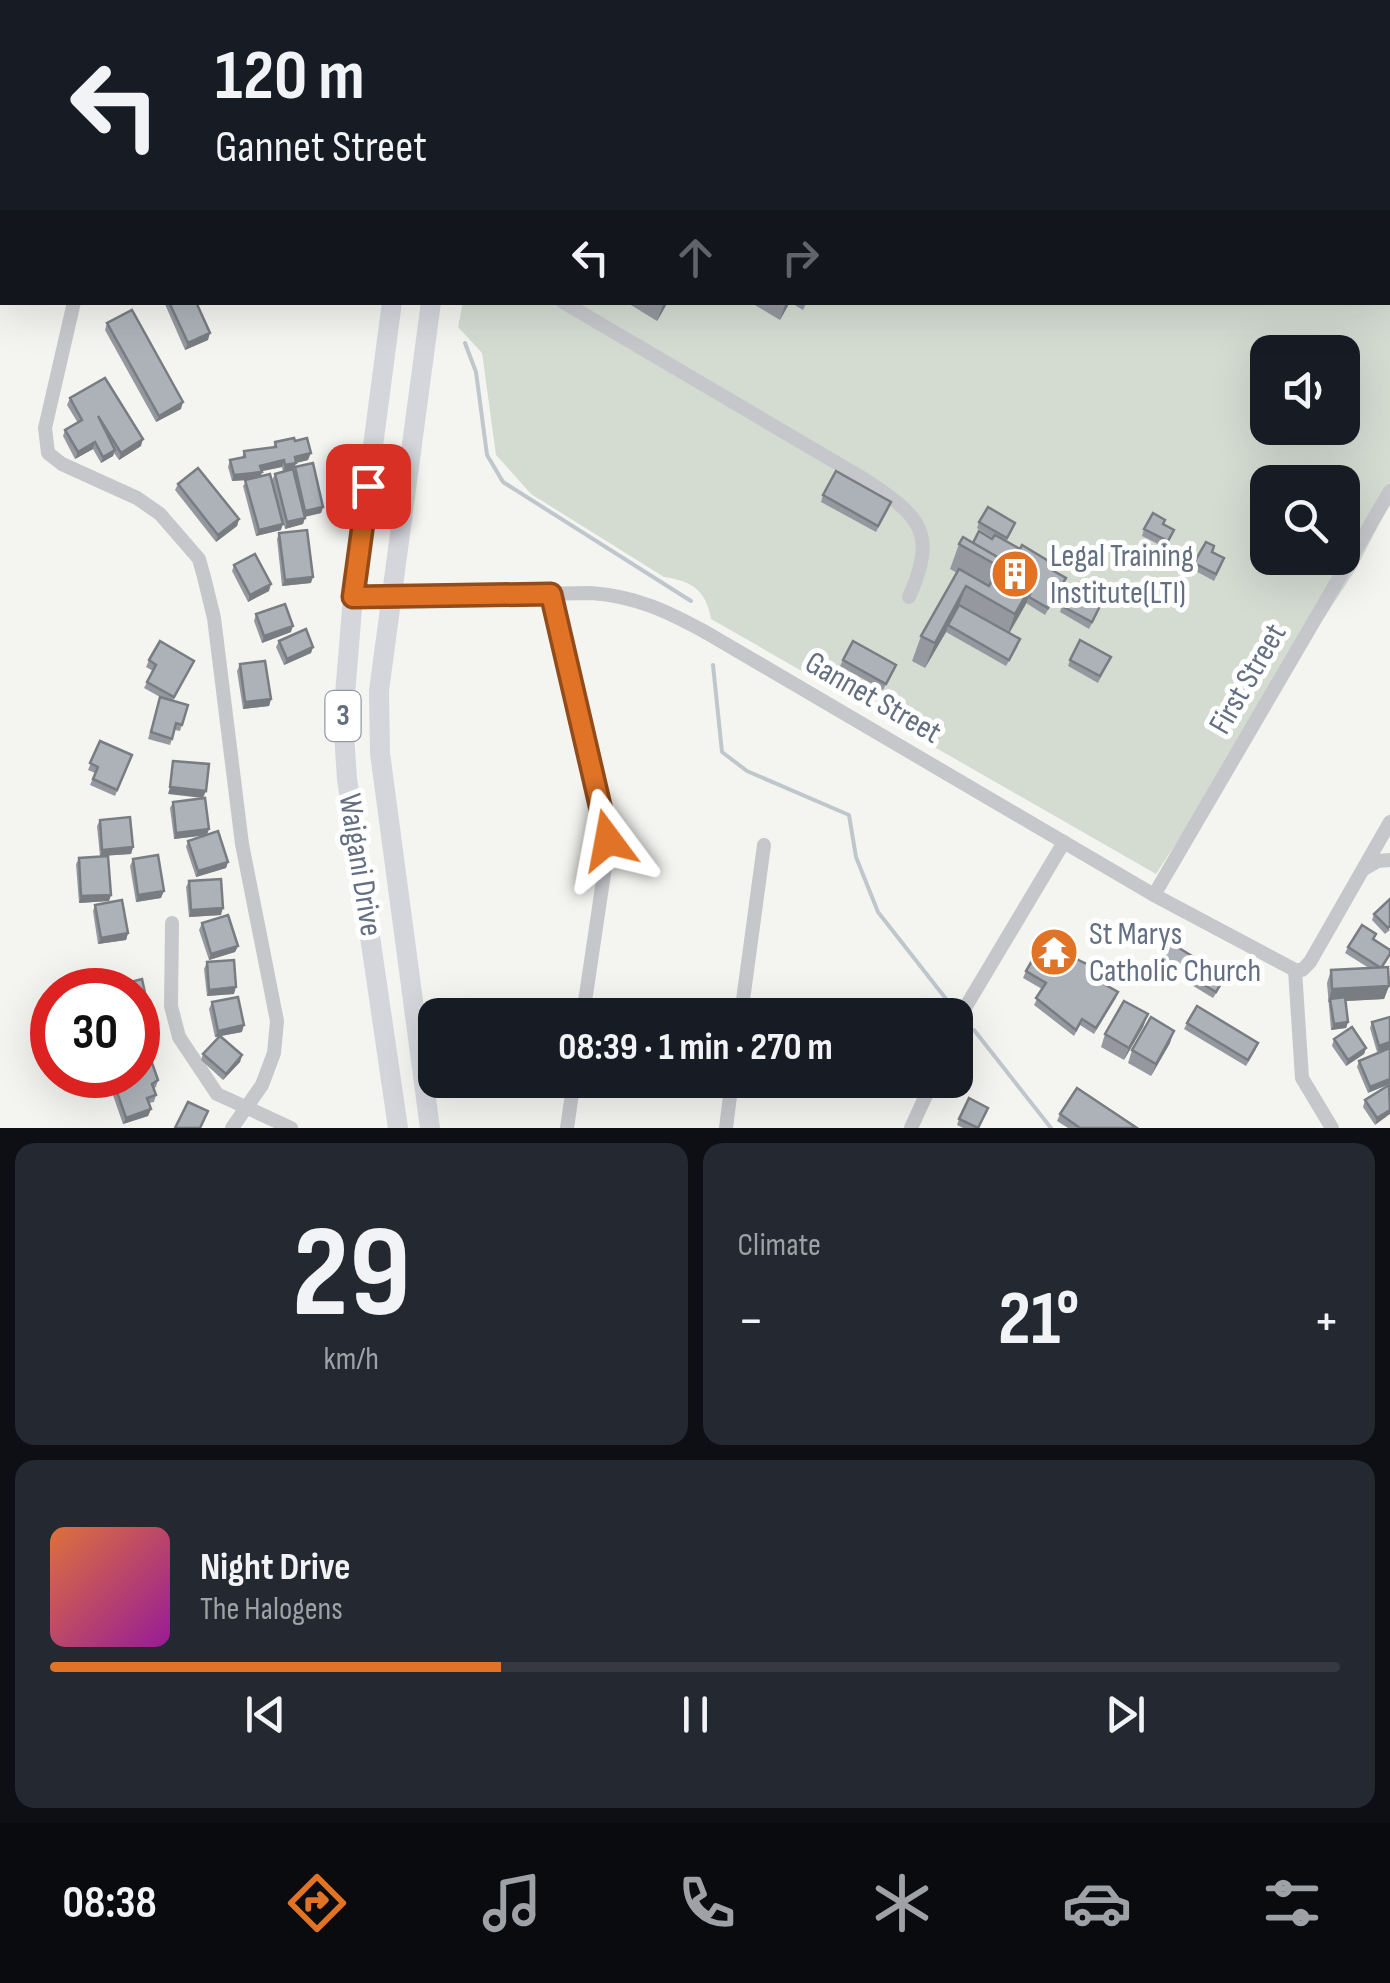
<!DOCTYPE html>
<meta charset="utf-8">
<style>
body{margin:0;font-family:"Sofia Sans Condensed",sans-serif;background:#242831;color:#f1f3f6;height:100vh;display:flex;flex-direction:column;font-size:38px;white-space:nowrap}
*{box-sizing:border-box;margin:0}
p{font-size:32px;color:#9ea1a6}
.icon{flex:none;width:55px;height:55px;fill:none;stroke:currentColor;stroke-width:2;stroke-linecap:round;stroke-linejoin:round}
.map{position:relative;height:1128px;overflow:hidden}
.details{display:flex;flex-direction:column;gap:15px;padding:15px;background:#0d0f14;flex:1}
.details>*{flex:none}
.banner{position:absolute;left:0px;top:0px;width:1390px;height:305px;box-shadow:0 10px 40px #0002;background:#171b24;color:#f1f3f6;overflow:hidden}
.fabs{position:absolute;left:1250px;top:335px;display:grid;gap:20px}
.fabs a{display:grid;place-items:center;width:110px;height:110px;border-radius:20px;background:#171b24;box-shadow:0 10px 40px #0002;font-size:50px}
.speed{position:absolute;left:30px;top:968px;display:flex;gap:20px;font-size:50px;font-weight:700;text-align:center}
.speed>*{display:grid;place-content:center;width:130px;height:130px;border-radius:50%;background:#171b24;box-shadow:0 10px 40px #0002;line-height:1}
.speed .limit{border:15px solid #d22;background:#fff;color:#111}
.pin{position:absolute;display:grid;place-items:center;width:85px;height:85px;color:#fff;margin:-42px;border-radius:20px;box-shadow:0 5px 15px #0006}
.me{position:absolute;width:110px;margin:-55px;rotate:347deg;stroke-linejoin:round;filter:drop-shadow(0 0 8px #0008)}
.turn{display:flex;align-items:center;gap:35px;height:210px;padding:0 50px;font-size:45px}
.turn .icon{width:130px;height:130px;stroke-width:2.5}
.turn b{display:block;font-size:70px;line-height:85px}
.lanes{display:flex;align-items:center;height:95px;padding:0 50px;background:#0003;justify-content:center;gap:50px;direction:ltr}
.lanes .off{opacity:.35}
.big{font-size:75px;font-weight:700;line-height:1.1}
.details .card{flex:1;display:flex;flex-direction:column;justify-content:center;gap:15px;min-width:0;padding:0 35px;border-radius:20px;background:#242831}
.details .dial{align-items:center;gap:0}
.dial b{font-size:130px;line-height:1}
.song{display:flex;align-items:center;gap:30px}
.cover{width:120px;height:120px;border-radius:15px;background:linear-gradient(135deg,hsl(20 70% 55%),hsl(300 70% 35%))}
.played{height:10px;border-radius:5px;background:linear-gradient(90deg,#e07326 35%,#363941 35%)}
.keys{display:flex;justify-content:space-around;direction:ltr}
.heat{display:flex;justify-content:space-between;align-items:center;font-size:55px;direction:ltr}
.details .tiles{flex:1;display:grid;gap:15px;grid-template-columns:1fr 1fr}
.card:last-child{grid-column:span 2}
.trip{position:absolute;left:418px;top:998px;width:555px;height:100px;border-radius:20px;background:#171b24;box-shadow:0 10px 40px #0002;font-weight:700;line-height:100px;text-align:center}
.tab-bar{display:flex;height:160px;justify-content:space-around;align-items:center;background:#090b0e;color:#9ea1a6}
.tab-bar .icon{width:70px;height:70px}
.tab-bar .active{color:#e07326}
.tab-bar b{font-size:45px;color:#f1f3f6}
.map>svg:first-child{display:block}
.green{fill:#d4dcd2;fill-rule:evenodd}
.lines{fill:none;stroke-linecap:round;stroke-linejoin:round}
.stream{stroke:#bfc7cd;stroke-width:4}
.minor{stroke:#c5c7cb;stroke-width:14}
.highway{stroke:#d4d6dc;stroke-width:20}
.wall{fill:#95999f}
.shaded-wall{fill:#797d82}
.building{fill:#adb2b9;stroke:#797d82;stroke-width:2.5}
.route-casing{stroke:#924b19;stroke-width:25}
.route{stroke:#e07326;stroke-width:18}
.labels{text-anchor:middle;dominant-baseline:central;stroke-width:10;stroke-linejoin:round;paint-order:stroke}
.shield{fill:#fff;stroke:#929aa8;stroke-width:2.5}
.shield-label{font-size:30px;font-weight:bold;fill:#646f82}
.poi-label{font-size:32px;fill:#646f82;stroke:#fff;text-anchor:start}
.street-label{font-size:32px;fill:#646f82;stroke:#fff}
</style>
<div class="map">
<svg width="1390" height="1128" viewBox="0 0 1390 1128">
<rect width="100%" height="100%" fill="#f4f5f1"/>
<path class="green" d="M458,0H1390V503L1356,569L1156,874L711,619C706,590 692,581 664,577L531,494L496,455L482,353L458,327L463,302H1388V2ZM1268,352H1342V428H1268ZM1268,482H1342V558H1268Z"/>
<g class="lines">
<g class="stream">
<polyline points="0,176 2,175"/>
<polyline points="465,343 476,372 487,455 503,482 691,601"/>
<polyline points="713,665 722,752 747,771 849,815 856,857 878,912 950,1004"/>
<polyline points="974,1030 1051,1128"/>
</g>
<g class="minor">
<polyline points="0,76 2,76"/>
<polyline points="74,302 45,428 48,453 62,464 137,498 160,514 199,559 204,577 214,618 242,844 277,1021 274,1053 262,1085 232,1128"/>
<path d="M563,302L864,479C920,516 938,532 909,597"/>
<polyline points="551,594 609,840 583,1015"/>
<path d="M353,597L591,593C636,596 669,612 707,633L1154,895L1295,970"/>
<polyline points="1364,869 1378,861 1390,860"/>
<polyline points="1154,895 1390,491"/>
<polyline points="172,923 171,1006 179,1037 217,1094 291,1128"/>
<polyline points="1295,970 1302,970 1310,962 1390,822"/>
<polyline points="1295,970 1302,1078 1332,1128"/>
<polyline points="741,1015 764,845"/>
<polyline points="955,1032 965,1008 1064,842"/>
<polyline points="567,1128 574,1080"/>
<polyline points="726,1128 732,1080"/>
<polyline points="911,1128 933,1080"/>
</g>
<g class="highway">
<polyline points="407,0 408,2"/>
<polyline points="438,0 438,2"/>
<polyline points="392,302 353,597 343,719 347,779 398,1128"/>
<polyline points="430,1128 380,753 379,691 431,302"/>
</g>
</g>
<g class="wall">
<polygon points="688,0 751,0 750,2 693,2"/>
<polygon points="164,302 196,302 208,340 185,350"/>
<polygon points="626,302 668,302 657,321"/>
<polygon points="750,302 790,302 780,320"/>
<polygon points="790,302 807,302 803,310"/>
<polygon points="107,323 181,409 156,422 105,330"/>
<polygon points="70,398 141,446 119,460 114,453 113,456 101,463 93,449 75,459 63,436 65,430 78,423 67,405"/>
<polygon points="295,441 308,460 296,463 293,469 294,473 295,467 323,507 321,513 305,517 303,524 285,529 272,480 275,474 283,472 282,467 262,471 260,476 281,530 256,536 243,486 247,480 232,481 228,467 230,460 242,458 244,451 273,448 275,442"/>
<polygon points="178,484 239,519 237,526 216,542 175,490"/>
<polygon points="823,495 889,508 876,532 821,502"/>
<polygon points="979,522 1013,529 1006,541 1020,549 1055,565 1053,570 1066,578 1063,584 1045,615 1026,603 1009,633 1018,646 1006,666 946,632 925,668 912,661 921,636 957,573 950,569 959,544 973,543 993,538 977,528"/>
<polygon points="1163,524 1171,537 1166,548 1142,536 1144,529"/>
<polygon points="279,533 311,583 282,586 277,539"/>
<polygon points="1212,552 1222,565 1214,581 1192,569 1194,563"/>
<polygon points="234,565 269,591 248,602 232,571"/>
<polygon points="1062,606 1099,610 1089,629 1060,612"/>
<polygon points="256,614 291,632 262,643 254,621"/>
<polygon points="279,641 313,647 311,653 284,665 276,647"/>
<polygon points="1111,657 1098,683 1068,666 1070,660"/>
<polygon points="149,660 194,661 173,701 188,705 180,731 175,730 170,745 148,739 160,697 144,688 153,671 146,667"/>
<polygon points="843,660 896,665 883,690 840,666"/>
<polygon points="240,664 271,699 269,706 243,709 237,671"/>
<polygon points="100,741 132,755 115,796 90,785 95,773 88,770"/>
<polygon points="173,802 207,835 228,862 226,868 196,877 186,847 188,841 207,835 174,839 170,808"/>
<polygon points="100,820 133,847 131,854 100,856 97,826"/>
<polygon points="79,858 111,895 109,901 79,903 76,864"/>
<polygon points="133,859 161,898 136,902 130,866"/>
<polygon points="189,881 221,915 189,917 186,887"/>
<polygon points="95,905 128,933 126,940 98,944 93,911"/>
<polygon points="1374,914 1390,930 1385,934 1372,920"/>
<polygon points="202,923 238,946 235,952 209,960 199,930"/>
<polygon points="1374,940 1389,950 1390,948 1390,956 1383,967 1389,986 1384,999 1345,1001 1348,1022 1346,1028 1331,1030 1327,983 1331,970 1369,968 1345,953 1348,947"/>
<polygon points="1159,958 1223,983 1213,998 1157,964"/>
<polygon points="207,962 234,994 207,996 204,969"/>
<polygon points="1059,963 1105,984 1116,998 1094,1034 1080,1025 1074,1036 1034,1005 1042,989 1023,978 1026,971"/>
<polygon points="212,1002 242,1032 221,1036 242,1055 240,1062 223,1080 201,1060 203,1054 218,1037 215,1037 209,1009"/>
<polygon points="1148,1014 1143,1027 1124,1060 1101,1047 1105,1034"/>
<polygon points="1390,1017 1377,1052 1370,1028 1372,1022"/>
<polygon points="1187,1023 1256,1049 1246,1066 1184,1029"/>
<polygon points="1334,1039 1366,1048 1364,1054 1346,1066 1332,1046"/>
<polygon points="1170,1043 1151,1076 1128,1063 1132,1050"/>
<polygon points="1390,1048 1368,1093 1357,1067 1359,1061"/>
<polygon points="110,1075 158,1080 156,1087 154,1088 156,1095 154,1102 149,1103 151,1109 148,1116 123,1124 108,1081"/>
<polygon points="1390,1086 1375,1125 1363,1107 1365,1100"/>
<polygon points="988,1108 978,1128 963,1128 957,1125 959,1119"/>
<polygon points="1060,1114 1137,1128 1068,1128 1057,1121"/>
</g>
<g class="shaded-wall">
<polygon points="664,302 668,302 657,321"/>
<polygon points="786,302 790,302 780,320"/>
<polygon points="210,333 208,340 185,350 188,343"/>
<polygon points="183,402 181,409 156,422 159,416"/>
<polygon points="143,439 141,446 119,460 121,453"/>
<polygon points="95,442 93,449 75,459 78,452"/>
<polygon points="115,450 113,456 101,463 103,457"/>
<polygon points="311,453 308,460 292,464 295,457"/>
<polygon points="284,460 282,467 258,472 260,466"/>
<polygon points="296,463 294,469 283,472 285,465"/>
<polygon points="262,472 260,479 232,481 234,475"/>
<polygon points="323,507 321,513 303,517 305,511"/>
<polygon points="305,518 303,524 285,529 287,522"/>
<polygon points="239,519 237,526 216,542 218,535"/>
<polygon points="283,524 281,530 256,536 259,530"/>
<polygon points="313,577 311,583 282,586 285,580"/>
<polygon points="1035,579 1026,604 1006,639 1015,614"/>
<polygon points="271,584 269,591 248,602 250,595"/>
<polygon points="966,586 957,611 948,625 946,632 925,668 935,643"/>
<polygon points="293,626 291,632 262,643 264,636"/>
<polygon points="313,647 311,653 284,665 287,659"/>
<polygon points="271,699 269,706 243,709 245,702"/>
<polygon points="170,787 206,791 203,798 168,794"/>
<polygon points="209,829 207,835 174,839 176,833"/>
<polygon points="133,847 131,854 100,856 102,850"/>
<polygon points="228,862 226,868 196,877 198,871"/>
<polygon points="164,891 161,898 136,902 138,895"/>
<polygon points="111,895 109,901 79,903 81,896"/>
<polygon points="223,908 221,915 189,917 191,910"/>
<polygon points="128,933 126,940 98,944 101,938"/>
<polygon points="238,946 235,952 209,960 211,954"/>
<polygon points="1389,986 1384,999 1328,1002 1332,989"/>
<polygon points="236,987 234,994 207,996 209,990"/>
<polygon points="1148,1014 1143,1027 1124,1060 1129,1048"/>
<polygon points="1348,1022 1346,1028 1331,1030 1334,1024"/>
<polygon points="244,1025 242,1032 215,1037 218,1031"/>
<polygon points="1174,1031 1170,1043 1151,1076 1156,1064"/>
<polygon points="1390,1042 1390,1048 1377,1052 1379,1046"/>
<polygon points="1366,1048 1364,1054 1346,1066 1348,1060"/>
<polygon points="152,1049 150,1056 138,1059 138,1053"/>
<polygon points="242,1055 240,1062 223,1080 226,1074"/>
<polygon points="1390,1079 1390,1084 1368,1093 1370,1087"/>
<polygon points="151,1109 148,1116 123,1124 126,1118"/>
<polygon points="1390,1110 1390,1114 1375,1125 1377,1118"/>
</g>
<g class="building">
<polygon points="615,0 648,0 647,2 614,2"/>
<polygon points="874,0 906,0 910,2 872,2"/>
<polygon points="169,302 196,302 210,333 188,343"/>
<polygon points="132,310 183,402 159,416 107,323"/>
<polygon points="105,378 143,439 121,453 98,416 115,450 103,457 95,442 78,452 65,430 82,420 70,398"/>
<polygon points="294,438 295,441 307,438 311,453 295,457 296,463 285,465 284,460 260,466 262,472 234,475 230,460 245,457 244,451 276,447 275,442"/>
<polygon points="313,463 323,507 305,511 295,467"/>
<polygon points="198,468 239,519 218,535 178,484"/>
<polygon points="293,469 305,518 287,522 275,474"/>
<polygon points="836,471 891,502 878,526 823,495"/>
<polygon points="270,474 283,524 259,530 245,480"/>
<polygon points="988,507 1015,523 1007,538 979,522"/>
<polygon points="1153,513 1165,520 1163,524 1174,530 1168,541 1144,529"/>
<polygon points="307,530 313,577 285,580 279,533"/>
<polygon points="979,531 992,539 995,535 1020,549 1022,545 1055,565 1052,570 1066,578 1048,608 1029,597 1035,579 973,543"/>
<polygon points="963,537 1035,579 1015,614 966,586 935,643 921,636 959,569 989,586 1000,567 959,544"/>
<polygon points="1206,542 1214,546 1212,552 1224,558 1216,574 1194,563"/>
<polygon points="255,554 271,584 250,595 234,565"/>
<polygon points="1072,588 1101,604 1092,622 1062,606"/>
<polygon points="285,604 293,626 264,636 256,614"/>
<polygon points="959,605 1020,639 1009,660 948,625"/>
<polygon points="306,629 313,647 287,659 279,641"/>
<polygon points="1080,640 1111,657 1100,676 1070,660"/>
<polygon points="160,641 194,661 174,697 147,682 156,665 149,660"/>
<polygon points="853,641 896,665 886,684 843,660"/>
<polygon points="265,661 271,699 245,702 240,664"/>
<polygon points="160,697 188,705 182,725 176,723 172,739 151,732"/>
<polygon points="100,741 132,755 117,790 93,779 98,767 90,763"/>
<polygon points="173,761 209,764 206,791 170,787"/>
<polygon points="205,798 209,829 176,833 173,802"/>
<polygon points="130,817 133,847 102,850 100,820"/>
<polygon points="218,831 228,862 198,871 188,841"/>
<polygon points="158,855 164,891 138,895 133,859"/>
<polygon points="108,856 111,895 81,896 79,858"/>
<polygon points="221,879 223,908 191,910 189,881"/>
<polygon points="1390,899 1390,926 1388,928 1374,914"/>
<polygon points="122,900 128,933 101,938 95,905"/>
<polygon points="228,915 238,946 211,954 202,923"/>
<polygon points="1362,925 1376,934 1373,939 1390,950 1390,954 1381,968 1348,947"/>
<polygon points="1169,942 1225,976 1216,992 1159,958"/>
<polygon points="1037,952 1059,963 1064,953 1109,975 1104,984 1118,992 1096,1028 1082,1019 1076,1030 1036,998 1046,983 1026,971"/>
<polygon points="234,960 236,987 209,990 207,962"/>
<polygon points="1388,967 1389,986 1332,989 1331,970"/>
<polygon points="142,979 151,1020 138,1023 138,990 111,990 111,987"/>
<polygon points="238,997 244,1025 218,1031 212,1002"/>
<polygon points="1345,997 1348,1022 1334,1024 1330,999"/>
<polygon points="1124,1001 1148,1014 1129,1048 1105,1034"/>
<polygon points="1197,1006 1258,1043 1248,1060 1187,1023"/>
<polygon points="1151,1017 1174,1031 1156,1064 1132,1050"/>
<polygon points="1390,1017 1390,1042 1379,1046 1372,1022"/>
<polygon points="145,1023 152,1049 138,1053 138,1025"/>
<polygon points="1352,1027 1366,1048 1348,1060 1334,1039"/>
<polygon points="220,1036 242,1055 226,1074 203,1054"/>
<polygon points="1390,1048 1390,1079 1370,1087 1359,1061"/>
<polygon points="151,1060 158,1080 152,1084 156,1095 147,1098 151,1109 126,1118 111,1075 138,1075 138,1065"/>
<polygon points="1389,1085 1390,1110 1377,1118 1365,1100"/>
<polygon points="1077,1088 1137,1128 1080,1128 1060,1114"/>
<polygon points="969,1098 988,1108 978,1128 959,1119"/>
<polygon points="188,1102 208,1111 200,1128 175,1128"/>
</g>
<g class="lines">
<g class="route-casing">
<polyline id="route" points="368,486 353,597 551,594 608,840"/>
</g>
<use href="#route" class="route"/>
</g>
<defs>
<g id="building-disc" transform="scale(2.5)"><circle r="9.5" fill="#e07326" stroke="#fff"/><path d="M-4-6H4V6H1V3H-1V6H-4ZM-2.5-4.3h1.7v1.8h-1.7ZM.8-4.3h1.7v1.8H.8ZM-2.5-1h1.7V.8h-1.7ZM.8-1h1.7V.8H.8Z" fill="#fff"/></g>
<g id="temple-disc" transform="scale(2.5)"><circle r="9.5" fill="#e07326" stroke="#fff"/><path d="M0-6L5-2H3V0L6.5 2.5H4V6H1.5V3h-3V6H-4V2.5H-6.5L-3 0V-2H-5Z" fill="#fff"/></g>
</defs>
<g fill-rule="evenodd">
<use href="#building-disc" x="1015" y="574"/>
<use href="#temple-disc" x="1054" y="952"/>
</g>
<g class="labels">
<rect class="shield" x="325.5" y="691" width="35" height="50" rx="8"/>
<g class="shield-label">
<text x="343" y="716">3</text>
</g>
<g class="poi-label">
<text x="1050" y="556">Legal Training<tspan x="1050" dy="37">Institute(LTI)</tspan></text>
<text x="1089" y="934">St Marys<tspan x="1089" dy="37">Catholic Church</tspan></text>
</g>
<g class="street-label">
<text transform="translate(1248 679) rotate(-60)">First Street</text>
<text transform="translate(873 698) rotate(30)">Gannet Street</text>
<text transform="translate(360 865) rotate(81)">Waigani Drive</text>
</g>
</g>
</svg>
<div class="fabs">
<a><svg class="icon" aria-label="sound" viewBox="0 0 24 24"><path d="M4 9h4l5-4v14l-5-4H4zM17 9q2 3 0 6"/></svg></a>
<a><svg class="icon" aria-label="search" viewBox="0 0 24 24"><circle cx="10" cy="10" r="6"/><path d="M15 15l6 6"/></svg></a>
</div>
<div class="speed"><div class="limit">30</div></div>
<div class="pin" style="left:368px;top:486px;background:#d93025"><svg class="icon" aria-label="arrive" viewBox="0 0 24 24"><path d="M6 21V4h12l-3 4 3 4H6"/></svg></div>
<svg class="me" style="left:608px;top:840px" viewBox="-20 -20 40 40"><path d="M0-17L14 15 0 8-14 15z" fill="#e07326" stroke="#fff" stroke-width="4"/></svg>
<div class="trip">08:39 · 1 min · 270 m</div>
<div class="banner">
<div class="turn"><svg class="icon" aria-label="left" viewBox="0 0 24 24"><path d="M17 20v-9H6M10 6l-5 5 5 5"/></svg><div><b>120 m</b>Gannet Street</div></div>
<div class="lanes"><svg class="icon" aria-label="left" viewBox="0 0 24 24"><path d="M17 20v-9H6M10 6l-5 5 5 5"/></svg><svg class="icon off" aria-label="ahead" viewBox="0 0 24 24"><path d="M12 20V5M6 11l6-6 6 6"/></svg><svg class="icon off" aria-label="right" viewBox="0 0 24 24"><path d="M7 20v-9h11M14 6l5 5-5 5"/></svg></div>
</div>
</div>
<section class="details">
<div class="tiles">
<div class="card dial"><b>29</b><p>km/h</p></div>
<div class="card"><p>Climate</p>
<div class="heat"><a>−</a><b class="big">21°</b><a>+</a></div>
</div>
<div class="card">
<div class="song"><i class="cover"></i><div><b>Night Drive</b><p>The Halogens</p></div></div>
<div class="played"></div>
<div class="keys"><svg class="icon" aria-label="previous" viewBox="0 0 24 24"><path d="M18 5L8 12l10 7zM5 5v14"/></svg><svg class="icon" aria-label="pause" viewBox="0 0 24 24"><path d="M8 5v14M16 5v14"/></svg><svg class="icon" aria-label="next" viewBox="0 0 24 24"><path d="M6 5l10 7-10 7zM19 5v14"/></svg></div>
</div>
</div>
</section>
<nav class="tab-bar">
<b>08:38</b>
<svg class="icon active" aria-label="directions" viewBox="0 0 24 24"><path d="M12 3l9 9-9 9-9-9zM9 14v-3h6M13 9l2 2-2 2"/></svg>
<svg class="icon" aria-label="music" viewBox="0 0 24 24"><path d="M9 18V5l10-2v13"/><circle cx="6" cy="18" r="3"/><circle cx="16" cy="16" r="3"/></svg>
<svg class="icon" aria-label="phone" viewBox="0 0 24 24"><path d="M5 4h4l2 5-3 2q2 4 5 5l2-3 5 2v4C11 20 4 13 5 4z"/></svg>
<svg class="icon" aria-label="climate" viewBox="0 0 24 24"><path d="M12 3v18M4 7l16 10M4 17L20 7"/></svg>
<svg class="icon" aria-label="car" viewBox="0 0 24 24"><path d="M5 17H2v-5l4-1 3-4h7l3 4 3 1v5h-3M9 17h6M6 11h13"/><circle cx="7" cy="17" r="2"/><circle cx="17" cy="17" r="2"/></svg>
<svg class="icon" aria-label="filters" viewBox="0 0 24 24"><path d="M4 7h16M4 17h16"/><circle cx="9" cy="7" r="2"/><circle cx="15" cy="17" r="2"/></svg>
</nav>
